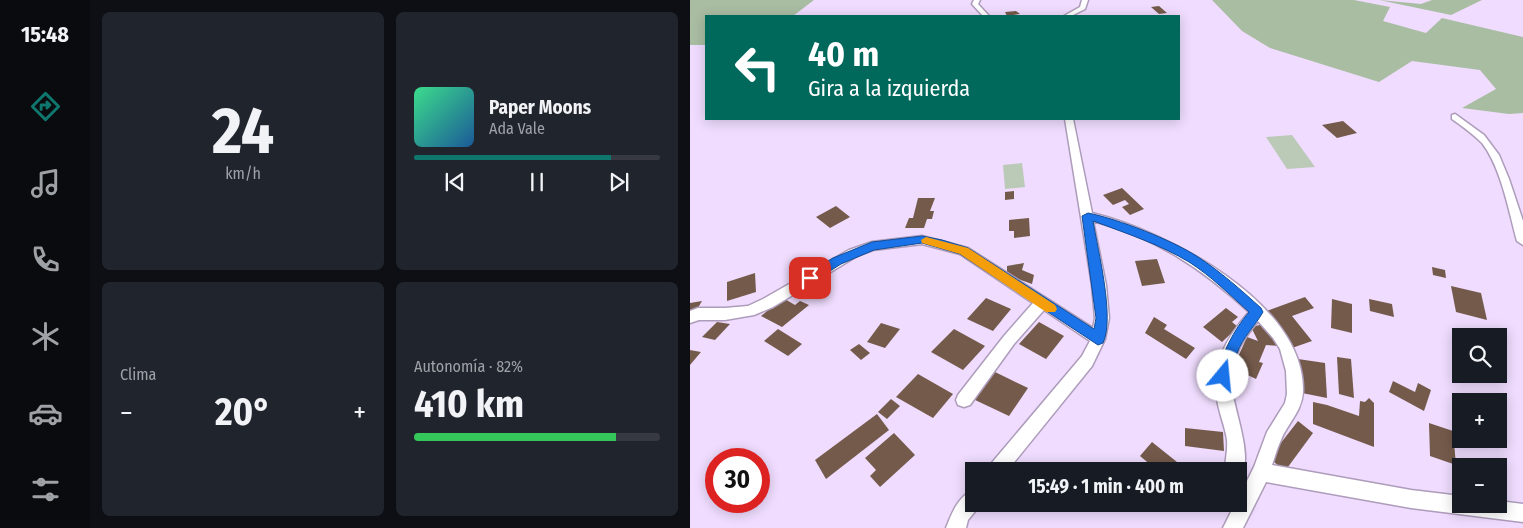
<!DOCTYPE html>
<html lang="es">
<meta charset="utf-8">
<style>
body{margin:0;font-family:"Fira Sans Condensed",sans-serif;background:#20242c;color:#f1f3f6;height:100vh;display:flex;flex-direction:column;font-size:19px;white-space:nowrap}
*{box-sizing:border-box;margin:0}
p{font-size:16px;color:#9ea1a6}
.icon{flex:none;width:28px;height:28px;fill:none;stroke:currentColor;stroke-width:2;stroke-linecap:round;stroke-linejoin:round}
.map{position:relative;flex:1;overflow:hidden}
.side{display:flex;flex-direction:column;gap:12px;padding:12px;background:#0d0f14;width:600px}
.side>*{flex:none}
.top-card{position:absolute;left:15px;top:15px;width:475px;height:105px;border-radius:0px;box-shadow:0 2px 12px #0003;background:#00695c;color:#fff;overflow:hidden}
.controls{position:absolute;left:762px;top:328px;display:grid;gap:10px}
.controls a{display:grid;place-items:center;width:55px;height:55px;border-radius:0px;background:#171b24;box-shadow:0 2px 12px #0003;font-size:25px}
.speed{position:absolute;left:15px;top:448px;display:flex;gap:10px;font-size:25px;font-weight:700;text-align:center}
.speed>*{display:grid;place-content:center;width:65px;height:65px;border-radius:50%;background:#171b24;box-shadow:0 2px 12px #0003;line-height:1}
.speed .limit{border:8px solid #d22;background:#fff;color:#111}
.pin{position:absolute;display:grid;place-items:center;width:42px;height:42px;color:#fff;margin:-21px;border-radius:10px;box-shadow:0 2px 8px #0006}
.me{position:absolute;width:55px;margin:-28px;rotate:17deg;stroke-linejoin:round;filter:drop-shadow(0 0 4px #0008)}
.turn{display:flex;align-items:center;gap:18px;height:105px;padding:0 20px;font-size:22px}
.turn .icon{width:65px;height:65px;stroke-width:2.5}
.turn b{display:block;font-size:35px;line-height:42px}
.big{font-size:38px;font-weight:700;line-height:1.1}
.side .tile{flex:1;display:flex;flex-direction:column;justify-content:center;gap:8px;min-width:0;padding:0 18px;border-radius:8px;background:#20242c}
.side .dial{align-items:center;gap:0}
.dial b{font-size:65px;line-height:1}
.song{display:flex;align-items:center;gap:15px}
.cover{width:60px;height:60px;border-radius:8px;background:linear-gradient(135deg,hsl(150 70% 55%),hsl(210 70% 35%))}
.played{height:5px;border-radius:2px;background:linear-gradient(90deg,#0f766e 80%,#363941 80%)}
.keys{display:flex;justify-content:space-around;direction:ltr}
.heat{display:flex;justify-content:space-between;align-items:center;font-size:28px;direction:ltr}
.charge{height:8px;border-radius:4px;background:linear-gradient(90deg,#34c759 82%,#363941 0)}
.side .tiles{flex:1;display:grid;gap:12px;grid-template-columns:repeat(2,1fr)}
.trip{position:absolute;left:275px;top:462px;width:282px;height:50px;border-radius:0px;background:#171b24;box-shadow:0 2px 12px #0003;font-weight:700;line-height:50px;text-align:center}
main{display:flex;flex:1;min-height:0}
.tab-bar{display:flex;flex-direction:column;width:90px;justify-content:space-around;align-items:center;background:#090b0e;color:#9ea1a6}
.tab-bar .icon{width:35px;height:35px}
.tab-bar .selected{color:#0f766e}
.tab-bar b{font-size:22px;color:#f1f3f6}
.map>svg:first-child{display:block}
.green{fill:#bbc9b7}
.forest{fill:#a9bda3}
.building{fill:#745a4b}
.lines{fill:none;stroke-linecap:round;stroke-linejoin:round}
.street-casing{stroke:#ae9cbb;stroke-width:3}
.street{fill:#fff;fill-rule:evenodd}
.route{fill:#1a73e8;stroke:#114b97}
.slow{fill:#f59e0b}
</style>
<main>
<nav class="tab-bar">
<b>15:48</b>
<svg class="icon selected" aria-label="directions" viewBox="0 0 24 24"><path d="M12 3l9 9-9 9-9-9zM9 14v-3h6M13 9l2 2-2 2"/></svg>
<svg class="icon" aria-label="music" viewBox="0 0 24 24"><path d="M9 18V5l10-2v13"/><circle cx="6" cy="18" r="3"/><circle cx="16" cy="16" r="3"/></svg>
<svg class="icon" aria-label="phone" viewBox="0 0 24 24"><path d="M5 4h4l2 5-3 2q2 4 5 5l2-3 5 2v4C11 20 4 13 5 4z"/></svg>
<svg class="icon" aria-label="climate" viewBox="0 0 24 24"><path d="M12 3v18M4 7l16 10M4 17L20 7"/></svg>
<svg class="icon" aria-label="car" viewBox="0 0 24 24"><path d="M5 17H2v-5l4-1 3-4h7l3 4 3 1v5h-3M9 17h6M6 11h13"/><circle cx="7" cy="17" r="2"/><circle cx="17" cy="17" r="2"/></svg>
<svg class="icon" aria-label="filters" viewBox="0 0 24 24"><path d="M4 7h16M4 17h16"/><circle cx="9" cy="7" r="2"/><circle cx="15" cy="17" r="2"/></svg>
</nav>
<section class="side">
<div class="tiles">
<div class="tile dial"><b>24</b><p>km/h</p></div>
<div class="tile">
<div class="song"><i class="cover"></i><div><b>Paper Moons</b><p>Ada Vale</p></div></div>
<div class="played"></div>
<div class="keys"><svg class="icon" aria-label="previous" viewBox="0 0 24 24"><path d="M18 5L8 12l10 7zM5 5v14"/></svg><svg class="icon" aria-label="pause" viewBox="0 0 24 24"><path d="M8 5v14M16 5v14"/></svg><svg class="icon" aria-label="next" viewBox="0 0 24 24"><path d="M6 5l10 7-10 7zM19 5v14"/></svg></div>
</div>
<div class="tile"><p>Clima</p>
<div class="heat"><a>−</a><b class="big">20°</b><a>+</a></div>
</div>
<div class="tile"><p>Autonomía · 82%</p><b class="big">410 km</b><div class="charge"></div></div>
</div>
</section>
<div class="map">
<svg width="833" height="528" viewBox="0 0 833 528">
<rect width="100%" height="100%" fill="#efdcfe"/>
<g class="green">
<polygon points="602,135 625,167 597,169 576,137"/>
<polygon points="332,163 335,187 315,189 313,165"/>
</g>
<g class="forest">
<polygon points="0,0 124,0 103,16 16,16 16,45 0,45"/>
<polygon points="522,0 664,0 700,7 693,21 736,33 752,18 833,37 833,113 819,114 772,108 806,89 790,70 722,61 689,82 580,48 552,31"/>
<polygon points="689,0 731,4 742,0 792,0 761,15"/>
</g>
<g class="building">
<polygon points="469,6 477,13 469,14 461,7"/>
<polygon points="326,11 330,14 317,16 315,12"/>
<polygon points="653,121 667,133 647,138 632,125"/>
<polygon points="432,188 454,209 440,215 432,207 439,204 435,200 423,205 413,195"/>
<polygon points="324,191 324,199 315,200 315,192"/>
<polygon points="228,198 245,198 240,211 244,211 242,219 237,219 234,228 215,228 219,218 223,218"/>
<polygon points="146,206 160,217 140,228 126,217"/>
<polygon points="339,218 340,236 324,238 324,231 319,231 319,220"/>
<polygon points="467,259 475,283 452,286 445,261"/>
<polygon points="334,263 332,270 344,275 342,284 317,275 317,266"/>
<polygon points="742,267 755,270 756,278 743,275"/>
<polygon points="65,273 66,292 37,301 37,282"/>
<polygon points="761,286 791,293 797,320 766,312"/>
<polygon points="615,297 624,308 602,316 622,341 602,348 574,312"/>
<polygon points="93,298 105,305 110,301 119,305 92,327 71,316"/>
<polygon points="296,298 321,309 303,331 277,319"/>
<polygon points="642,299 662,304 662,333 641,328"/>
<polygon points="679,299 702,304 704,317 680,311"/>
<polygon points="12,301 5,313 0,314 0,303"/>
<polygon points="536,308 548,317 542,322 548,327 532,342 513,327"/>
<polygon points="464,317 477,325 474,329 505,348 496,359 455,333"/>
<polygon points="27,322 40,324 25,340 12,337"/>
<polygon points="349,322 374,336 356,359 329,344"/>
<polygon points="191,323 210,329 195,348 177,342"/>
<polygon points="574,324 589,346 576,345 569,362 573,363 566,379 543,368 557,337 568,341 561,327"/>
<polygon points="88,329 112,344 98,356 74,341"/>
<polygon points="264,329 295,346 273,370 241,352"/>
<polygon points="169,344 180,353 171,360 160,350"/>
<polygon points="0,350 11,352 0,365"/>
<polygon points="647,357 661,359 664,398 649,394"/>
<polygon points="608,359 635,363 637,398 607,392"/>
<polygon points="303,371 338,388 319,416 283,399"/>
<polygon points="228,374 263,394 243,418 206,397"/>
<polygon points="703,381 725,392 728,383 741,390 734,411 699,392"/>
<polygon points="679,398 684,403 684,447 623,424 623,402 637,405 669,416 670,401 675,402"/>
<polygon points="201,399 210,406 197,419 188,412"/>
<polygon points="187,414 199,430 136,479 125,460"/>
<polygon points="608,421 623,433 595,471 579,458"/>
<polygon points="739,423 763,431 766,465 740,456"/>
<polygon points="495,428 533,432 534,451 495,446"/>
<polygon points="204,433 225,455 190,487 180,476 186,470 175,458"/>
<polygon points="462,442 492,466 488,471 468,471 450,456"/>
</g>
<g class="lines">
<g class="street-casing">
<g id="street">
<polygon points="284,0 290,0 288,4 299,16 293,16 282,4"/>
<polygon points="392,0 398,0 395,9 381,16 374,16 390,7"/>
<path d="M765,114L794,135L809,155L819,179L833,221V245L827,241C819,212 811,167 792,143C783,134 772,126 762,119V115Z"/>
<path d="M375,119H383L402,213C476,231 616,303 613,392C612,411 598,423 591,440C587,448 585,457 582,465L721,490L771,496V504H809V501L833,504V522L721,508L576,482L553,528H533L545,504H549V497L564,467L577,432L595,403L597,394L596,371L590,349L583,338L568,321C555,337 542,355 541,376C539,402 567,458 549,478V471H535C535,461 538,450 537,440C535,426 529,413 527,399C520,365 538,336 559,312C514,270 464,236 403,221L416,285L419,318L415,339L402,366L317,471H297L300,465L392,356L400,341L354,310L324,344L280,405L274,407L268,405L266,400L268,395L314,336L343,303L270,254L232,244L183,250L167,256L83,307L64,315L35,320H9L0,323V311L8,308H35L58,306L73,299L159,250L182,242L232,236L278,248L403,328L405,318L402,285Z"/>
<path d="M284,490V504H291L278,520L276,528H256C262,513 268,496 284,490Z"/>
</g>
</g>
<use href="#street" class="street"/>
</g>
<path class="route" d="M398,213C428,219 482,240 508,257C531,272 551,290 571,308L573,312C565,326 553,337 547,353C543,362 542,372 538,380L533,382L528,380L526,376C533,352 543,331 559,312C540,295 521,276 499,262C471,245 438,234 406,222L403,221C408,251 425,318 413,343L408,345L270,254L232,243L184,250L151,264L124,281L120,283L114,278L116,275L143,258L182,242L232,236L252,240L278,248L404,329L406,318L392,216Z"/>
<polygon class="slow" points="236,237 278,248 365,305 367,309 365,312 356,312 270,254 232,243 231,240"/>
</svg>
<div class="controls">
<a><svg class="icon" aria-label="search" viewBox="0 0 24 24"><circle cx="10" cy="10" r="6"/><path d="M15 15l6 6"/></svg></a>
<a>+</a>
<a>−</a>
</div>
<div class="speed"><div class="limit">30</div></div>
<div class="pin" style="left:120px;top:278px;background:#d93025"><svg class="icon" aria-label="arrive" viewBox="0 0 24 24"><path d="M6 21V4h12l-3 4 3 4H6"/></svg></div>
<svg class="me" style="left:533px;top:376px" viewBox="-20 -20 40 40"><circle r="19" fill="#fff"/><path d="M0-13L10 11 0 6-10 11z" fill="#1a73e8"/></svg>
<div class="trip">15:49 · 1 min · 400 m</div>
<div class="top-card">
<div class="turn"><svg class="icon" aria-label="left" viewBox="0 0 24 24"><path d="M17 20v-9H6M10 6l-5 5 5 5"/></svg><div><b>40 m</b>Gira a la izquierda</div></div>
</div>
</div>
</main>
